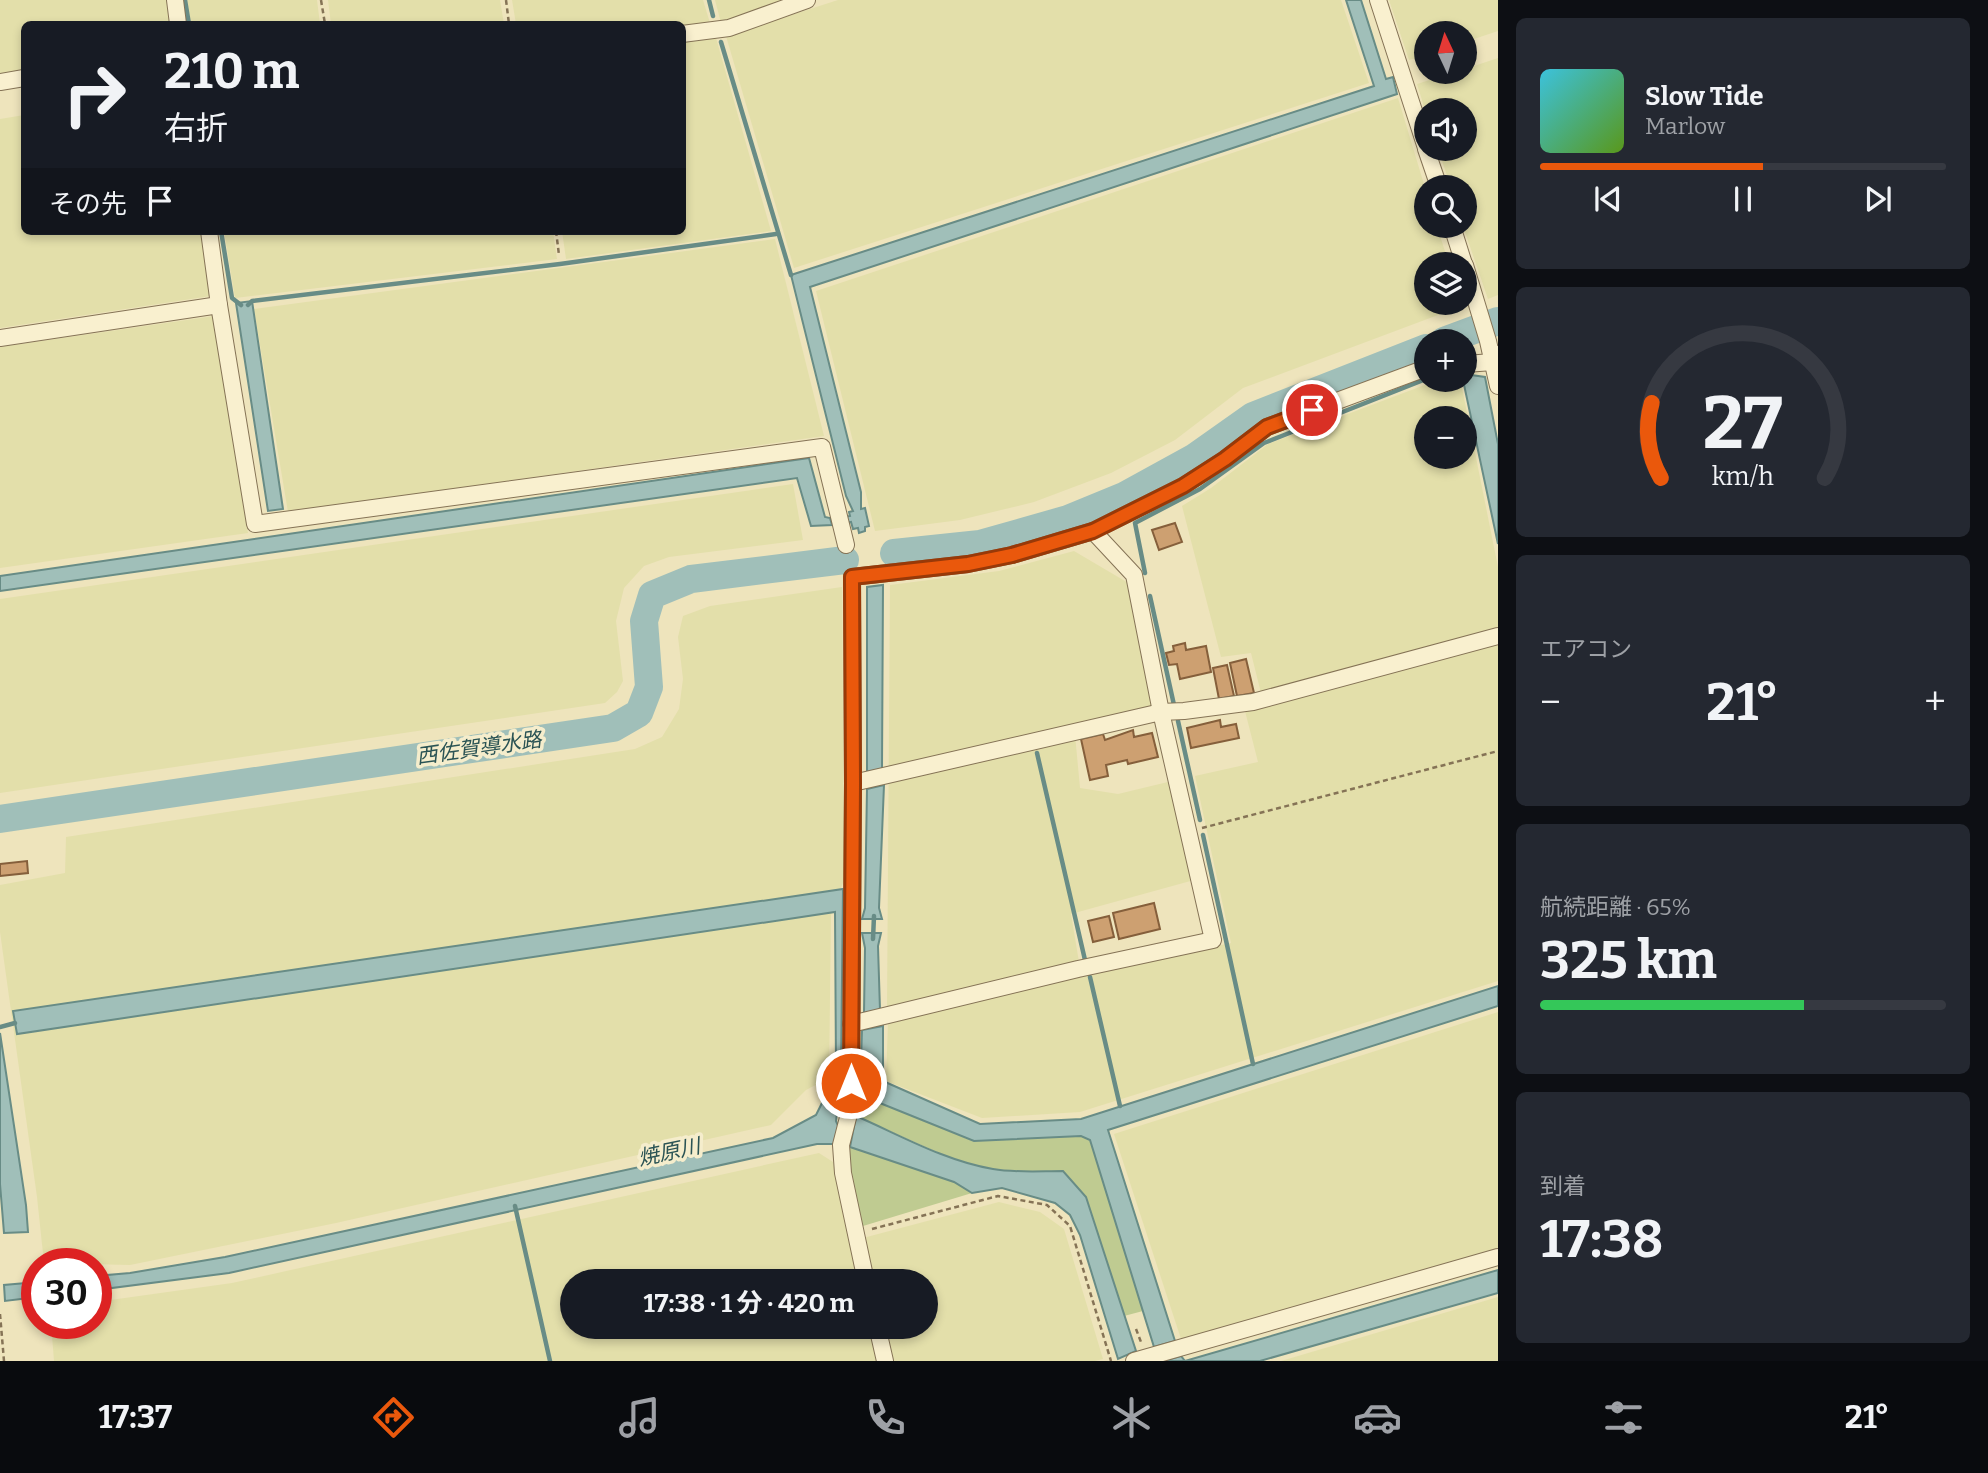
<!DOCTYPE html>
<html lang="ja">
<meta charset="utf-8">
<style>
body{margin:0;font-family:Bitter,"Noto Sans JP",serif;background:#242831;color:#f1f3f6;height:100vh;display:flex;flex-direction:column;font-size:26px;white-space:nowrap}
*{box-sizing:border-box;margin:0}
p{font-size:23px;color:#9ea1a6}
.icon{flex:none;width:38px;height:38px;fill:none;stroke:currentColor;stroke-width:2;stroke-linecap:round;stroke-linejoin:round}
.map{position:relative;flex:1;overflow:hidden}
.details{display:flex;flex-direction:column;gap:18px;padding:18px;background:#0d0f14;width:490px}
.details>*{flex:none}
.guide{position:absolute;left:21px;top:21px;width:665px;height:214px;border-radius:10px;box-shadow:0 4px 10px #0003;background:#171b24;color:#f1f3f6;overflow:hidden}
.needle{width:46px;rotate:356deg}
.buttons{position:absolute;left:1414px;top:21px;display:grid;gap:14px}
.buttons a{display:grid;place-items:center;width:63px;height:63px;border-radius:50%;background:#171b24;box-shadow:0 4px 10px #0003;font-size:35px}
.speed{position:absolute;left:21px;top:1248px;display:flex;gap:14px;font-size:35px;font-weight:700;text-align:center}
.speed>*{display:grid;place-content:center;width:91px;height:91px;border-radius:50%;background:#171b24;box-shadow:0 4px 10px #0003;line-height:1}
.speed .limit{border:10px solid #d22;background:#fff;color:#111}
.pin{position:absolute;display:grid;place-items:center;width:60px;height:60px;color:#fff;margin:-30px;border:4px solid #fff;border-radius:50%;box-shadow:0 2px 7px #0007}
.me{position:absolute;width:77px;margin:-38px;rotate:0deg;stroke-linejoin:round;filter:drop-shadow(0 0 5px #0008)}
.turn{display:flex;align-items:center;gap:24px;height:147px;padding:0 28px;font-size:32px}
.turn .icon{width:91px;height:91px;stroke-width:2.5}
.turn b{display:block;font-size:49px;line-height:60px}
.then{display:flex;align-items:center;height:66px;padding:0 28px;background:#0003;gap:14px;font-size:26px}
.big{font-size:52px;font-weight:700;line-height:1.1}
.details .widget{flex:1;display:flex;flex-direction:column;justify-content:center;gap:10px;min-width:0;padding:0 24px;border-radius:10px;background:#242831}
.details .dial{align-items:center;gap:0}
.dial svg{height:182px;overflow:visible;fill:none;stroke:#363941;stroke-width:7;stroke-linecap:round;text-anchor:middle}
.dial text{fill:#f1f3f6;stroke:none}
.song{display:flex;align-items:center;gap:21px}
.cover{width:84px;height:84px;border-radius:10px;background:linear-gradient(135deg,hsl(190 70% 55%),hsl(90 70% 35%))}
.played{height:7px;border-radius:4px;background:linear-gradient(90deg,#ea580c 55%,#363941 55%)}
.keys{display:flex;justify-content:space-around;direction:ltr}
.heat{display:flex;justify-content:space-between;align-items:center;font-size:38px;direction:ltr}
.charge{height:10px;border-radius:5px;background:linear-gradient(90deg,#34c759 65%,#363941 0)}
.trip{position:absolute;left:560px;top:1269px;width:378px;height:70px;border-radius:35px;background:#171b24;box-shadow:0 4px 10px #0003;font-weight:700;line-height:70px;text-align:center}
.menu{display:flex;height:112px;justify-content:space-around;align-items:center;background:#090b0e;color:#9ea1a6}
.menu .icon{width:49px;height:49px}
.menu .selected{color:#ea580c}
.menu b{font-size:32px;color:#f1f3f6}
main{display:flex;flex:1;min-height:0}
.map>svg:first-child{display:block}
.farmland{fill:#e3dfaa;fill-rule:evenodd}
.green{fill:#bfcb91}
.water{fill:#a0bfb9;stroke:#688c86;stroke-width:2}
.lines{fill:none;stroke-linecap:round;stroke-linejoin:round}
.stream{stroke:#688c86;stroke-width:4.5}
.river{stroke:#a0bfb9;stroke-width:28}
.building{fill:#cda071;stroke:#855f3b;stroke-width:2}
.minor-casing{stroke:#857356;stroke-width:18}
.path{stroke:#857356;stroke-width:2.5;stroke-dasharray:5 3.5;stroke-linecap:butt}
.minor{stroke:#f9f0cf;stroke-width:16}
.route-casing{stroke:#983908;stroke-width:18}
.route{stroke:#ea580c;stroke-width:12}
.labels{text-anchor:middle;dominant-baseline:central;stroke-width:7;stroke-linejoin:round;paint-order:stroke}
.water-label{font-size:21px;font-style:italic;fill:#2a5354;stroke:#f5edcc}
</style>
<main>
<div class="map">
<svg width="1498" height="1361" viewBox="0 0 1498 1361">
<rect width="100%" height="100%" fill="#eee4bc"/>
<g class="farmland">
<polygon points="0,0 167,0 171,24 24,24 24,71 0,74"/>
<polygon points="187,0 317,0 320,24 191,24"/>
<polygon points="328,0 500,0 504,24 331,24"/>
<polygon points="512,0 703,0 710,23 683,26 516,24"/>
<polygon points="715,0 791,0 721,23"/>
<polygon points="838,0 1341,0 1369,83 794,268 726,36"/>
<polygon points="1389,0 1498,0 1498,31 1465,42 1465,33 1426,33 1426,55 1409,60"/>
<polygon points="716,38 771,231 566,259 562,231 682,231 683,42"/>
<polygon points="1498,58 1498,295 1488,299 1463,226 1465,187 1451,187 1438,149 1465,149 1465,110 1426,110 1426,113 1417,84 1455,72 1465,72 1465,69"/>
<polygon points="1398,98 1426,191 1426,226 1437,226 1449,264 1426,264 1426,303 1461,303 1462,306 1243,388 1175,440 1111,473 1034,502 960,520 875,531 816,291"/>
<polygon points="24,115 24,231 201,231 211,296 0,328 0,119"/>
<polygon points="224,231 553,231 557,259 235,298"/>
<polygon points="775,239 824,436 288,512 254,309"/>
<polygon points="214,316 248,533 0,568 0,347"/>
<path d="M1438,380H1454L1462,388L1498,567V627L1261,693L1251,653L1221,657L1182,506L1211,488L1268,444ZM1426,418H1465V457H1426Z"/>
<polygon points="793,484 803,540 669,557 644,566 624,588 616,621 623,681 617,692 605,703 0,793 0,599"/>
<polygon points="1074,551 1130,584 1155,705 1074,724 1080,788 1118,794 1172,781 1194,880 1071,914 1079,962 887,1007 890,585 999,571"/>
<polygon points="842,587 844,880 831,915 829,1078 806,1090 771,1125 336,1223 130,1265 44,1263 37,1197 0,932 0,885 65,873 66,837 635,749 662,737 679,709 683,679 678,637 683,616 710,606"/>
<polygon points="1498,643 1498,981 1080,1112 982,1118 886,1081 888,1022 1080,975 1231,943 1195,776 1258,762 1245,711"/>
<polygon points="1498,1012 1498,1248 1181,1339 1114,1134"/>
<polygon points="819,1153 833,1162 860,1281 572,1281 572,1326 870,1327 878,1361 54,1361 51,1323 96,1323 96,1302 232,1283"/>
<polygon points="999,1202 1040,1212 1064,1229 1103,1359 1095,1361 890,1361 883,1327 926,1326 926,1281 873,1281 863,1238"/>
<polygon points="1498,1297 1498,1361 1281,1361"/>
</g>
<g class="green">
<polygon points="860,1095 974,1141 1081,1136 1090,1140 1143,1311 1124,1316 1086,1197 1024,1172 993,1169 955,1160 856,1116"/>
<polygon points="850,1147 955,1182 972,1193 863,1226 850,1171"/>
</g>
<g class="water">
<polygon points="1346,0 1361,0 1386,79 1393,77 1397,94 810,287 861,492 861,509 865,508 869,526 865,527 865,531 859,533 858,528 853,529 851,522 845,523 844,517 850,516 849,512 853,511 846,496 791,275 1374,86"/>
<polygon points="252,301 283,509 268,511 236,303"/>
<polygon points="1471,375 1485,377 1498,444 1498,544 1463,380"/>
<polygon points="809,458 825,517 830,518 832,525 811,526 797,478 0,591 0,576"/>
<polygon points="883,585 882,769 867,772 867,587"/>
<polygon points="884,785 879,908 882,919 862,919 865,908 867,789"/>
<polygon points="843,889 841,1069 836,1068 835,912 17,1034 13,1011"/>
<polygon points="862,933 881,933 878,946 880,1010 864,1013 865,948"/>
<polygon points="1498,986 1498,1006 1108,1130 1175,1341 1154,1347 1090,1140 1081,1136 974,1141 860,1095 862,1030 883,1026 883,1081 980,1124 1081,1119"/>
<polygon points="0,1033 26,1205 28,1232 4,1233 0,1184"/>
<polygon points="833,1094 839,1095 836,1121 839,1128 836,1144 817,1144 229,1273 96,1290 96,1276 130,1273 225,1257 773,1138 816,1115 822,1103"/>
<path d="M856,1116C900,1135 945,1161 993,1169C1016,1173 1040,1171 1063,1171L1086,1197L1136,1351L1118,1359L1080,1235L1070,1215L1055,1203L1002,1188L972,1193L954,1182L850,1147Z"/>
<polygon points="1498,1270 1498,1293 1260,1361 1163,1361 1181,1356 1185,1361"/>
<polygon points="37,1282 37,1297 5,1301 4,1285"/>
</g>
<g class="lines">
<g class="stream">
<polyline points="185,0 189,24"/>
<polyline points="709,0 713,16"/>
<polyline points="721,42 791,275"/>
<polyline points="221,231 232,298 241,305"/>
<polyline points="248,305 252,301 560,264 776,234"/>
<polyline points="1145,573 1135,523 1200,489 1264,443 1426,379"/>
<polyline points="1150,596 1174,705"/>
<polyline points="1178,721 1200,820"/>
<polyline points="1037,753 1085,960"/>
<polyline points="1203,835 1253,1064"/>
<polyline points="873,939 874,916"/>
<polyline points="1090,977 1120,1106"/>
<polyline points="0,1027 15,1023"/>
<polyline points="836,1095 839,1069"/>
<polyline points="515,1206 550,1361"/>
</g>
<g class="river">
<polyline points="1444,341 1498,321"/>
<polyline points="894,553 980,544 1068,519 1124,496 1195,457 1253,416 1426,348"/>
<polyline points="0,819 613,728 639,713 649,687 644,621 652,595 691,579 845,560"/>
</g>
</g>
<g class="building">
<polygon points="1175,523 1182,542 1159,550 1152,530"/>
<polygon points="1185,643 1186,650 1206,646 1211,672 1180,679 1177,664 1169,665 1166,653 1174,651 1173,646"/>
<polygon points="1246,659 1254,693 1237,696 1230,663"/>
<polygon points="1227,665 1234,696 1219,699 1213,668"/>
<polygon points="1220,720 1221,727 1236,724 1239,738 1191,748 1187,728"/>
<polygon points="1133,730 1134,737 1152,733 1158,757 1128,764 1127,760 1106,765 1108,776 1090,780 1081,739 1103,734 1105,740"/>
<polygon points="27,861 28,873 0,876 0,864"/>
<polygon points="1154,903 1160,929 1119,939 1113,913"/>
<polygon points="1109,916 1114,937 1093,942 1088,921"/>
</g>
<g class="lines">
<g class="minor-casing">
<g id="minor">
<polyline points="175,0 178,24"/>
<polyline points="1378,0 1426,148"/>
<polyline points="682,34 729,28 807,0"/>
<polyline points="0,82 24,78"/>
<polyline points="1426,149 1439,187"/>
<polyline points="1452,226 1464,264"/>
<polyline points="209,231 219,305"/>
<polyline points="1465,265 1488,341 1498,386"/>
<polyline points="0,338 219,305 255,524 822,447 846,545"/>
<polyline points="1465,364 1493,362 1498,354"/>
<polyline points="853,783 1161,712 1184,711 1253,702 1498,636"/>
<polyline points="851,1024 1078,969 1213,940 1161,712 1134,575 1093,531"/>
<polyline points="866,1281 843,1173 841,1145 851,1106 853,783 852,577 968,564 1012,555 1093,531 1183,486 1225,459 1267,427 1426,368"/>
<polyline points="877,1326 885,1361"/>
<polyline points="1134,1361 1498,1257"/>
</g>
</g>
<g class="path">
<polyline points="321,0 325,24"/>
<polyline points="506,0 509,24"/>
<polyline points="556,231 559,255"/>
<polyline points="1202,828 1498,751"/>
<polyline points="872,1229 998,1196 1047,1205 1070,1226 1111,1361"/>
<polyline points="0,1314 4,1361"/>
<polyline points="1136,1329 1141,1342"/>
</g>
<use href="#minor" class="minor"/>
</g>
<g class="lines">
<g class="route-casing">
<polyline id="route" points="851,1083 853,783 852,577 968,564 1012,555 1093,531 1183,486 1225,459 1267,427 1312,410"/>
</g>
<use href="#route" class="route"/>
</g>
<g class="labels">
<g class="water-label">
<text transform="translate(479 748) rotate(-8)">西佐賀導水路</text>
<text transform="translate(669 1152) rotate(-12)">焼原川</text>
</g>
</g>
</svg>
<div class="buttons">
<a><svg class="needle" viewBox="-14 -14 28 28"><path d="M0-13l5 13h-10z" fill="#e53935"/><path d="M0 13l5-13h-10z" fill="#9ea1a6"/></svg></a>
<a><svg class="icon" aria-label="sound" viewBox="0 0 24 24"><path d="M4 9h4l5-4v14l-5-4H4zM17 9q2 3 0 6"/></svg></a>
<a><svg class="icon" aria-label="search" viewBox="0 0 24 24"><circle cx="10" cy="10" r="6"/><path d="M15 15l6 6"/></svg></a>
<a><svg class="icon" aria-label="layers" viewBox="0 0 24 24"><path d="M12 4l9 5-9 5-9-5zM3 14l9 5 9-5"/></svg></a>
<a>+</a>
<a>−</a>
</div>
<div class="speed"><div class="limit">30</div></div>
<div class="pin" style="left:1312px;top:410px;background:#d93025"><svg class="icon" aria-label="arrive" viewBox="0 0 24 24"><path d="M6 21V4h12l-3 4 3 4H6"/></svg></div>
<svg class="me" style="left:851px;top:1083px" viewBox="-20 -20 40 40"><circle r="17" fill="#ea580c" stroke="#fff" stroke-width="3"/><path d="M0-11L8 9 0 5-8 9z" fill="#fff"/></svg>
<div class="trip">17:38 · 1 分 · 420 m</div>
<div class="guide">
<div class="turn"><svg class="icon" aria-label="right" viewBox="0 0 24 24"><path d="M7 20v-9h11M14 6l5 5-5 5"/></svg><div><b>210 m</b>右折</div></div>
<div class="then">その先<svg class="icon" aria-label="arrive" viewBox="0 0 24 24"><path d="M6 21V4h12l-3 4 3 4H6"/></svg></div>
</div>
</div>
<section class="details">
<div class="widget">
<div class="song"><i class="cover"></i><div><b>Slow Tide</b><p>Marlow</p></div></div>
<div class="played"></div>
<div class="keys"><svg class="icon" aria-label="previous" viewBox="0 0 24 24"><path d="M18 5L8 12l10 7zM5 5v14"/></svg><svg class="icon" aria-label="pause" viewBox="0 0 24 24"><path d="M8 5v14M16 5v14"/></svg><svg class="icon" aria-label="next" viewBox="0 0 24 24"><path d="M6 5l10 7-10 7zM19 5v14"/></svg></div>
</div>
<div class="widget dial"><svg viewBox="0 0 100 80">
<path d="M14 69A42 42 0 1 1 86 69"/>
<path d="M14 69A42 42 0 0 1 10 36" stroke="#ea580c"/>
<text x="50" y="56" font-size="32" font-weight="700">27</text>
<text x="50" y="72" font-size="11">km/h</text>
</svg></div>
<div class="widget"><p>エアコン</p>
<div class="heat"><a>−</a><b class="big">21°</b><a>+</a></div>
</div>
<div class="widget"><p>航続距離 · 65%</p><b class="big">325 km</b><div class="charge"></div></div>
<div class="widget"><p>到着</p><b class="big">17:38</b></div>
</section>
</main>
<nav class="menu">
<b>17:37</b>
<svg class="icon selected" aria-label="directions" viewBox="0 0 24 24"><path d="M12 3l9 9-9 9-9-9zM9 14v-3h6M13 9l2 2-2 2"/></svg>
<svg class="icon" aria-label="music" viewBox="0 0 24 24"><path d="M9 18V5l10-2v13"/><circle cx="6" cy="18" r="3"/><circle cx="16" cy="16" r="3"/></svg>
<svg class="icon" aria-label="phone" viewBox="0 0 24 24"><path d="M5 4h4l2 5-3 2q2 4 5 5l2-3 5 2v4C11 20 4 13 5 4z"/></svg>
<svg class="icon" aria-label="climate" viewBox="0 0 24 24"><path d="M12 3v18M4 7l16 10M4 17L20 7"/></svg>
<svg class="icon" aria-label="car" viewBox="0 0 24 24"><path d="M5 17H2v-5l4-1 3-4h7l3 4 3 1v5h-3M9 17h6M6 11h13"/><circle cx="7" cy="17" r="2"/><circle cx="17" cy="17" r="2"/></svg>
<svg class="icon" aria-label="filters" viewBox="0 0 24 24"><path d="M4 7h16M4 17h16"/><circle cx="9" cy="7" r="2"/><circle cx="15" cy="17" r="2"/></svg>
<b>21°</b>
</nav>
